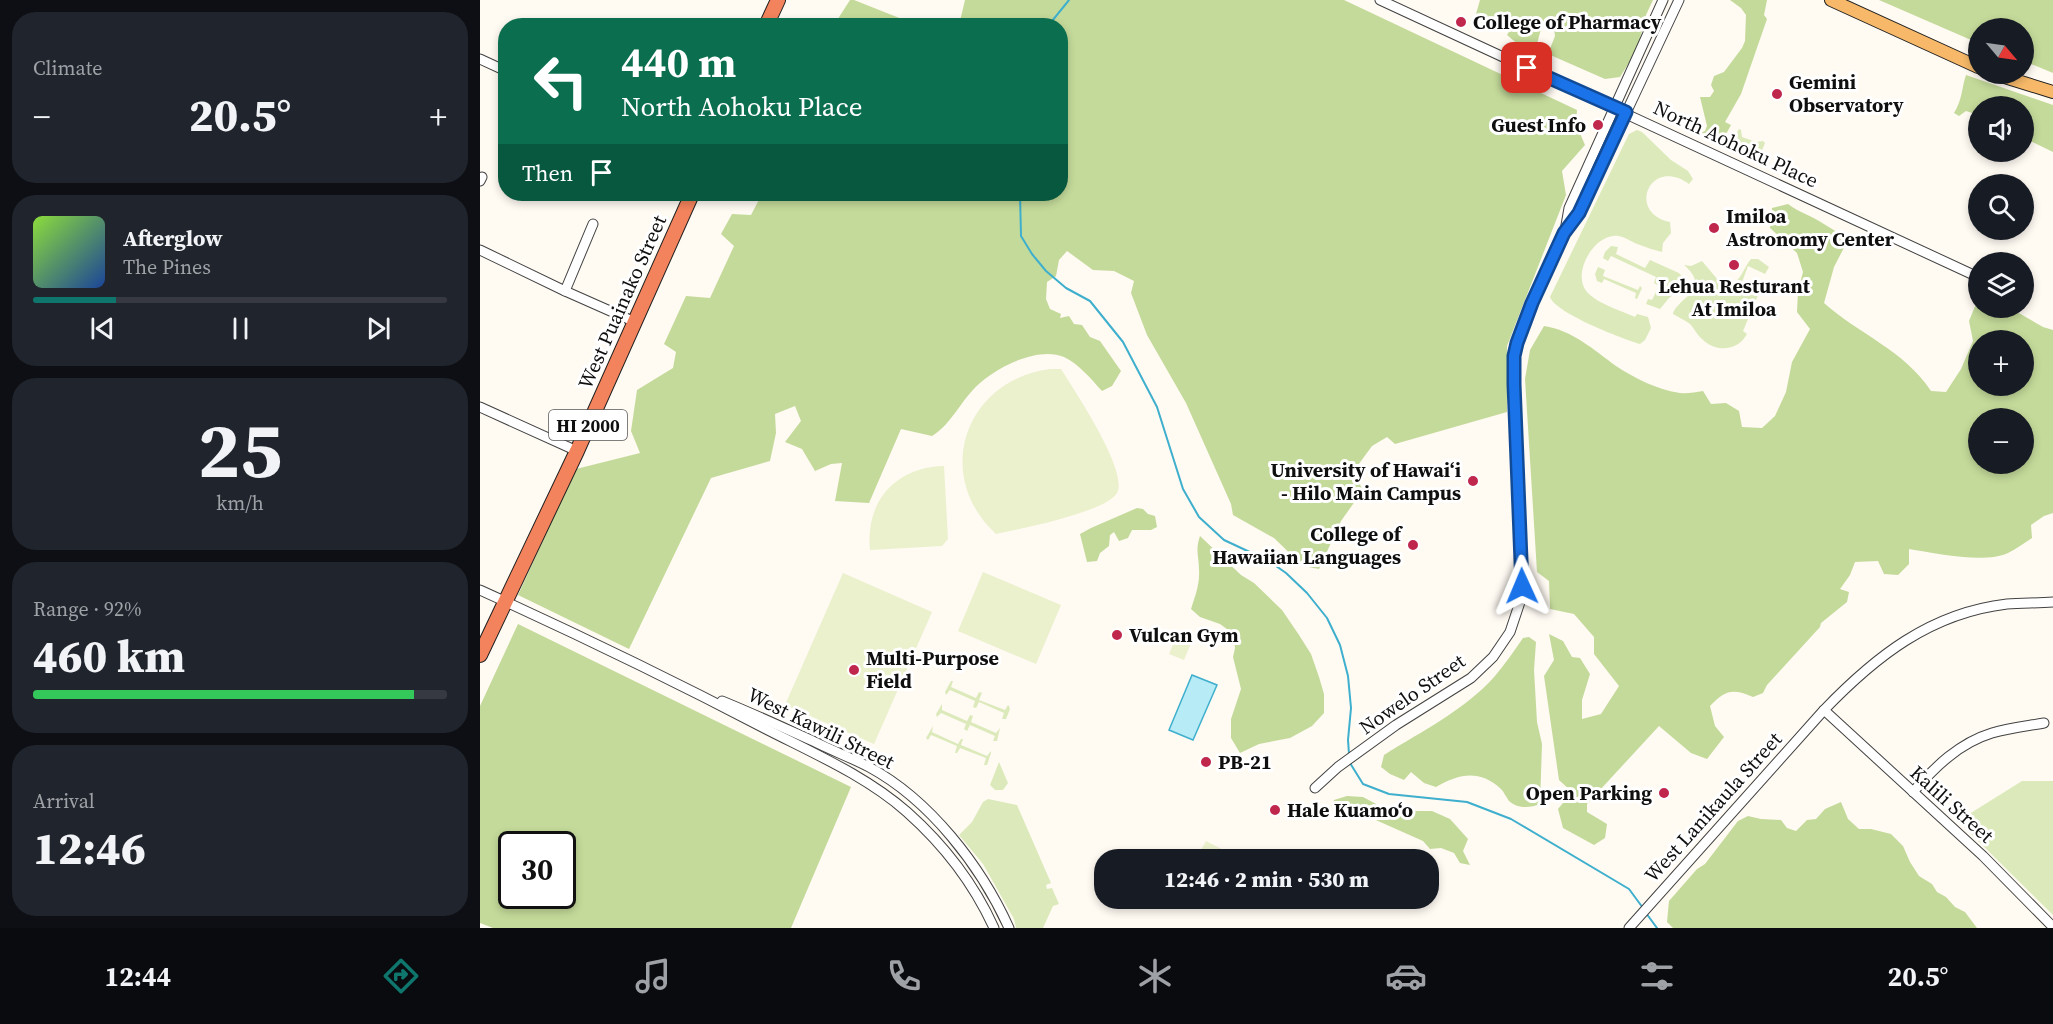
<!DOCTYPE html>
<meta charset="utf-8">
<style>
body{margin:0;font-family:"Source Serif 4",serif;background:#20242c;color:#f1f3f6;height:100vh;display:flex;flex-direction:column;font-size:22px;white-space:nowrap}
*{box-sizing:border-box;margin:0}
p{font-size:20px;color:#9ea1a6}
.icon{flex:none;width:33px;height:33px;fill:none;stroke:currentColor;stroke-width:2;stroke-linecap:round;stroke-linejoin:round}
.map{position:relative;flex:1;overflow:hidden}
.drawer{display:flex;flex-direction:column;gap:12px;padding:12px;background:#0d0f14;width:480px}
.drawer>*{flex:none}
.guide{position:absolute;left:18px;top:18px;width:570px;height:183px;border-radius:24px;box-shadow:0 3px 9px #0003;background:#0b6e4f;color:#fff;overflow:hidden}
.needle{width:39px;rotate:119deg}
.buttons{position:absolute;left:1488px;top:18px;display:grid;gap:12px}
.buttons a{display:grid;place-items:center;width:66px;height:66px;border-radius:50%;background:#171b24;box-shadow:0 3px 9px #0003;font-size:30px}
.speed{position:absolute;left:18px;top:831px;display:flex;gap:12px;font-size:30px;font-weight:700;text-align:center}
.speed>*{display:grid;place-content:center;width:78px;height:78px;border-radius:50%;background:#171b24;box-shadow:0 3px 9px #0003;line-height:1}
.speed .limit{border:3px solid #111;border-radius:9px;background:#fff;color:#111}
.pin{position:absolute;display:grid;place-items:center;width:51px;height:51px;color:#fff;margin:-26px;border-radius:12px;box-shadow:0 3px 9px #0006}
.me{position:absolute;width:66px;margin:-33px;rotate:359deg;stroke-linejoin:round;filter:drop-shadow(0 0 4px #0008)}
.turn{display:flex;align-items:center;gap:21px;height:126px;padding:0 24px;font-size:27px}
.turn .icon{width:78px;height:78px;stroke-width:2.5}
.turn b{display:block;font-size:42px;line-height:51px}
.then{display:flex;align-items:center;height:57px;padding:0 24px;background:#0003;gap:12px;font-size:22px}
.big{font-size:45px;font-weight:800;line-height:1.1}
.drawer .tile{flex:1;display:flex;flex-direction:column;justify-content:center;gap:9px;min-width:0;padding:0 21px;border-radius:24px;background:#20242c}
.drawer .dial{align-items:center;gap:0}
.dial b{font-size:78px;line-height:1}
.song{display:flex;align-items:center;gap:18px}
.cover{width:72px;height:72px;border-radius:9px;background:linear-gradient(135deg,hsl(90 70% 55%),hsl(220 70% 35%))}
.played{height:6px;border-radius:3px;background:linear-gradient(90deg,#0f766e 20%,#363941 20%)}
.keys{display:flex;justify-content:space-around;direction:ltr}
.heat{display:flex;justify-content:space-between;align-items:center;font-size:33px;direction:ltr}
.charge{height:9px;border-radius:4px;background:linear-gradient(90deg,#34c759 92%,#363941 0)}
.trip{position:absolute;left:614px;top:849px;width:345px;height:60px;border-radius:24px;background:#171b24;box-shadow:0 3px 9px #0003;font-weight:800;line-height:60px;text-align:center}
.menu{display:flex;height:96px;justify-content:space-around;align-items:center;background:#090b0e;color:#9ea1a6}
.menu .icon{width:42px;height:42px}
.menu .selected{color:#0f766e}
.menu b{font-size:27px;color:#f1f3f6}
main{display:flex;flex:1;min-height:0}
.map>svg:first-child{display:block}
.green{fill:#dceabb}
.forest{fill:#c4da9a;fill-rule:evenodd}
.pitch{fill:#ebf1cd}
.water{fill:#b7ebf6;stroke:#3eafcd;stroke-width:1.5}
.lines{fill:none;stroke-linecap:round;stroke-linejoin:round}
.stream{stroke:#3eafcd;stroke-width:2}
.minor-casing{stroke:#424242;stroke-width:11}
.major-casing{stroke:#202020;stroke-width:14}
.highway-casing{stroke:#202020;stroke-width:16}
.minor{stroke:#fff;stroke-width:9}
.major{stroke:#f7b969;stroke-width:12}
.highway{stroke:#f3835c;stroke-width:14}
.route-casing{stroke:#114b97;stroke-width:15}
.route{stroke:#1a73e8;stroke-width:10}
.poi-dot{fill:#bf274c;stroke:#fff;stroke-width:2}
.labels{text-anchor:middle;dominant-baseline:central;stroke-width:6;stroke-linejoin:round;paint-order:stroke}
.shield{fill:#fff;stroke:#575757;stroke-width:1.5}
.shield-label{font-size:18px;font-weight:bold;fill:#0f0f0f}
.poi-label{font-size:20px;font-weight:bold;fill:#0f0f0f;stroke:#fff;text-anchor:start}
.street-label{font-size:20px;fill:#0f0f0f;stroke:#fff}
</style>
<main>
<section class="drawer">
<div class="tile"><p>Climate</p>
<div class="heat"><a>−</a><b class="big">20.5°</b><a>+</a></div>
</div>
<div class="tile">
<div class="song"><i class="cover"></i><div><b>Afterglow</b><p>The Pines</p></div></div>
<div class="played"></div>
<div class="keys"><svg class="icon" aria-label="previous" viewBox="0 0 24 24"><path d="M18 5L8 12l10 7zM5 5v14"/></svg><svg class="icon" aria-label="pause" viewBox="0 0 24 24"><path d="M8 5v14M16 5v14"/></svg><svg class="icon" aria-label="next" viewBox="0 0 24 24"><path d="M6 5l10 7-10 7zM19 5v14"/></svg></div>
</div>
<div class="tile dial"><b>25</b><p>km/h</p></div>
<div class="tile"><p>Range · 92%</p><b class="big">460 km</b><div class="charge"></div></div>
<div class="tile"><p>Arrival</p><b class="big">12:46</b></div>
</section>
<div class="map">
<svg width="1573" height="928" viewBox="0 0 1573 928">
<rect width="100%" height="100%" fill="#fffaf2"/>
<g class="green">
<polygon points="1259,129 1261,130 1262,137 1276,142 1283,141 1285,143 1277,163 1248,150"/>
<path d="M1157,130L1162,132L1191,160L1208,171L1213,179L1209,184C1170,156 1146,213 1190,222L1191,233L1183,243L1182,252C1175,250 1167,248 1160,245C1153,243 1146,237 1138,236C1114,233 1089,276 1109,294C1119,304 1142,311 1155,317L1157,314L1168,317L1171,328L1165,340L1160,344C1143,339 1075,313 1070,297L1146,140L1149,134Z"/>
<polygon points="1131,246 1138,247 1136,254 1165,268 1170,260 1199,273 1203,278 1202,288 1189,298 1180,309 1166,304 1168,299 1172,300 1179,286 1174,283 1176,277 1131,256 1128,261 1123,258 1125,252"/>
<path d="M1271,259H1278L1289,267L1285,274L1268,266L1261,285L1278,291L1280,287L1286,289L1284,295L1279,293L1263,331L1267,334C1258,351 1236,353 1222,339C1217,335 1214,328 1210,324C1205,320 1198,317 1193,314C1197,298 1233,290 1204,265L1211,266L1222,261L1238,280L1254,283C1263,276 1264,267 1271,259Z"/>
<polygon points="1118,267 1125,270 1123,276 1158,290 1160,286 1162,288 1157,299 1155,298 1156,293 1124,279 1122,283 1117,281 1115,274"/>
<polygon points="471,681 473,681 471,687 496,698 499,692 502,693 499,700 525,710 528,705 529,706 530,709 526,719 522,719 524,713 499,702 496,708 493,707 495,701 470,690 466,695 465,692"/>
<polygon points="462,704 462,710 487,721 490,715 493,716 491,722 516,733 520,728 517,741 513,741 515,736 490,725 487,731 484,729 486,724 461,713 457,717 456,714"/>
<polygon points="453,726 452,732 478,744 481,739 483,739 481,745 507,756 511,751 511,753 507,765 504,765 506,758 480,748 477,753 475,753 477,746 451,735 448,740 446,738"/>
<polygon points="519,762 528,783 523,790 515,790 510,785"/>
<polygon points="1542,781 1573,781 1573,915 1478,821"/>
<polygon points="508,799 537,805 571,883 566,885 567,889 572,888 579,904 573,906 563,928 536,928 534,919 503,864 479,835 492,822 503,802"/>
</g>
<g class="forest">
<polygon points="370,0 374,0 437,25 354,25"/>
<path d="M485,0H864L1097,110L1096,124L1105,145L1082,171L1086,195L1027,346V412L915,444L907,437L892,446L873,472L883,490L861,521L839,569L823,566L794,538L753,515L751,504L706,403L667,335L651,293L654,281L634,271L613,270L587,251L579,260L576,276L567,282L566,299L570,309L581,314L580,318L589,316L594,324L602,325L610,337L620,341L641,371L632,386L622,391C611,379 599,364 584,357C557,345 510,370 492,391C479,405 469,426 452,436L421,429L389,503L355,501L362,463L351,464L335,471L322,449L305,442L321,421L315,406L295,414L296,433L290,461L231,478L149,649L38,595L96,469L160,453L151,431L157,390L193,368L196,352L184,344L206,296L230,298L254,246L241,234L252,214L271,215L282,194H580V26L479,25Z"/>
<polygon points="1000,0 1173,0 1166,15 1157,50 1140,77 1125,79 1068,54 1075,36 1073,23 1062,25 1057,44 1040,46 1027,35 1035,22 1020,20 1007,24 996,14"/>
<polygon points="1250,0 1287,0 1284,15 1287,19 1261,94 1245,122 1251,125 1240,145 1219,136 1220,133 1225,131 1227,126 1220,97 1230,97 1234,91 1231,85 1234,76 1244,72 1262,48 1265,41 1266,15 1261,8"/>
<polygon points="1399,0 1573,0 1573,73 1544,61 1544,28 1498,28 1498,43"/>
<path d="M1486,75L1573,105V152L1544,138V106H1498V115L1486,111L1479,116L1474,113C1483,98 1481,90 1486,75Z"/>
<path d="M1308,204C1320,213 1328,214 1339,221C1349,227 1358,233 1369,238L1354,267L1344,303C1380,335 1424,350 1451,391L1466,392L1481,369L1493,341L1489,321L1498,299V308H1530L1563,327L1573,330V513L1564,516L1551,525L1552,538C1544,543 1536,549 1528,553C1504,564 1455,553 1429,549V564L1418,575L1404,574L1398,561L1375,562L1370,575L1360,589L1369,592L1367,602L1341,623L1340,627L1287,685L1283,693L1273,697C1253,688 1245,690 1230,706L1235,726L1244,737L1227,759L1211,753L1179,726L1107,804V812L1127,824L1125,838L1114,845L1083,828L1078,809L1092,792L1079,780L1064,676L1074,660L1069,634L1083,641L1092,657L1100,658L1110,674L1102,700V719L1121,714L1139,686L1114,654V637L1094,614L1070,609L1069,581L1057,572L1045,379L1050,350L1064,326C1092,330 1114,350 1136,366C1154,378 1178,390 1200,393C1207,394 1216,392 1223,391L1231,404L1246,403L1259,411L1262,427L1282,428L1295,416L1306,392L1312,362L1330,329L1317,312L1318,291L1323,272L1317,253L1290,228L1292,208ZM1498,340H1544V386H1498ZM1498,418H1544V464H1498Z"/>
<polygon points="657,508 663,509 668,514 675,516 677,527 671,530 652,530 648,538 639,541 634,532 630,535 629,546 620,553 617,561 607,562 600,534 611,528"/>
<path d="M720,536L761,575L774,583L802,610L819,635L831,654L839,677L844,694V713L832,726L810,738L779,744L760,753L751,738V719L761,689L753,657L755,648L754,640L751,632L740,624L720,617L711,609C715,596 720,584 719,570C719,555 715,551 720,536Z"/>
<path d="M38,624L371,787L311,928H13L0,923V706ZM82,844V896H32V844Z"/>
<path d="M1049,637L1056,642L1054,670L1057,722L1062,744L1060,804C1050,808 1038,809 1029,801C1026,797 1024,792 1021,789C999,769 979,774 956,787L944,783L931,772L924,780L910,774L901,767L904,755C942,731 985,710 1015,676C1025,664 1034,651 1043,638Z"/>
<polygon points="867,796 883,797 898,805 937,811 952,811 970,819 988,839 983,851 990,865 980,863 974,853 961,848 950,849 943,841 871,809 860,811 851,806 854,800"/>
<polygon points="1361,802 1368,819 1379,829 1391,829 1411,834 1423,846 1430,862 1439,876 1452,884 1457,892 1466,897 1475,907 1485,912 1497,928 1193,928 1187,922 1189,901 1217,869 1225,864 1258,821 1268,816 1281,819 1301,820 1307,828 1316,831 1327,820 1336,819 1345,809"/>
</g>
<g class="pitch">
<path d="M570,369H581C594,390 649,471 637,493C626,512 540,529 516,534C452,475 485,380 570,369Z"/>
<path d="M464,466L468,539L462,546L390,550C385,502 415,467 464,466Z"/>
<polygon points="503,572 581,605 556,664 478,631"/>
<polygon points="363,573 452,612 394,744 305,705"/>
<polygon points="699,630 714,636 704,660 689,654"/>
<polygon points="726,841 753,855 750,859 728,859 718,855"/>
</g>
<polygon class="water" points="712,675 737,685 713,740 689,730"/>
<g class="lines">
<g class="stream">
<polyline points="568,26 589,0"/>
<polyline points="540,194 541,236 552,254 566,271 586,288 610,301 643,342 677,407 703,489 719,517 744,540 789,561 806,573 827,593 847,618 860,645 868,676 871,708 868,740 869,754"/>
<polyline points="870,763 883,784 909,794 987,802 1031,819 1149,889 1163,908"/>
<polyline points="1166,913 1177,928"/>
</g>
<g class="minor-casing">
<g id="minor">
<polyline points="900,0 1498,277"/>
<polyline points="0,59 26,71"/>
<polyline points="0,181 2,177"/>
<polyline points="1085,231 1089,208 1183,0"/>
<polyline points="0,250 85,291 155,322"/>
<polyline points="85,291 113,224"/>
<polyline points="0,407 97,451"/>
<path d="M0,590C97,634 192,680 286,729C335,754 386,776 427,812C463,844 494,884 514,928"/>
<path d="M242,701C274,714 304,728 335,742C353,751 372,758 389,767C450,800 501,866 529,928"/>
<polyline points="1344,710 1503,856 1573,927"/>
<polyline points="835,788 858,767 916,725 991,678 1013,657 1030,632 1040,602 1042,571 1034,384 1034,356 1041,329 1084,233 1099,213 1199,0"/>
<path d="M1433,792C1455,767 1479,743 1512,733C1529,728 1547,726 1564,723"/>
<path d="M1149,928L1344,710C1395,657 1450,613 1527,604C1542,603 1558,603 1573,602"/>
</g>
</g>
<g class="major-casing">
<g id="major">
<polyline points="1351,0 1498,67"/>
<polyline points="1515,74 1573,92"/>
</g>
</g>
<g class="highway-casing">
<g id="highway">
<polyline points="286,26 298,0"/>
<polyline points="0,655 97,451 212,194"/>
</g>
</g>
<use href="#minor" class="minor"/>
<use href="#major" class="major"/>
<use href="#highway" class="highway"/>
</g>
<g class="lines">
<g class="route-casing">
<polyline id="route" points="1042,586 1034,384 1034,356 1037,343 1052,303 1084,233 1099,213 1146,112 1047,68"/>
</g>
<use href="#route" class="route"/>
</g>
<g class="poi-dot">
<circle cx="981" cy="22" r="6"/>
<circle cx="1297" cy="94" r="6"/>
<circle cx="1118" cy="125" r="6"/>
<circle cx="1234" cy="228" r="6"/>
<circle cx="1254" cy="265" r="6"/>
<circle cx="993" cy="481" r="6"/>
<circle cx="933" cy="545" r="6"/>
<circle cx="637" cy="635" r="6"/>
<circle cx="374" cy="670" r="6"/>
<circle cx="726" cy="762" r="6"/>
<circle cx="1184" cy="793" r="6"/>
<circle cx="795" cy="810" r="6"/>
</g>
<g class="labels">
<rect class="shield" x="69" y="410" width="78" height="30" rx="4.5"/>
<g class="shield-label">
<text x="108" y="425">HI 2000</text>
</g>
<g class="poi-label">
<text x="993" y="22">College of Pharmacy</text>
<text x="1309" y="82">Gemini<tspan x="1309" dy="23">Observatory</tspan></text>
<text x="1106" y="125" text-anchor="end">Guest Info</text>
<text x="1246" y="216">Imiloa<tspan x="1246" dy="23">Astronomy Center</tspan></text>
<text x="1254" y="286" text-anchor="middle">Lehua Resturant<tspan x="1254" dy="23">At Imiloa</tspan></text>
<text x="981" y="470" text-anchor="end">University of Hawaiʻi<tspan x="981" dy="23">- Hilo Main Campus</tspan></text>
<text x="921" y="534" text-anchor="end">College of<tspan x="921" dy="23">Hawaiian Languages</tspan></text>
<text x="649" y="635">Vulcan Gym</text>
<text x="386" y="658">Multi-Purpose<tspan x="386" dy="23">Field</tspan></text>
<text x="738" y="762">PB-21</text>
<text x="1172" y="793" text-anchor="end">Open Parking</text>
<text x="807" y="810">Hale Kuamoʻo</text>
</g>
<g class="street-label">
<text transform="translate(1256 144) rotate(25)">North Aohoku Place</text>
<text transform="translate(142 302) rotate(-66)">West Puainako Street</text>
<text transform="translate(932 694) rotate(-35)">Nowelo Street</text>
<text transform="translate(341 728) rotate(26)">West Kawili Street</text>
<text transform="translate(1472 804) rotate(42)">Kalili Street</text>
<text transform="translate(1233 807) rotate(-48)">West Lanikaula Street</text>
</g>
</g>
</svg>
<div class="buttons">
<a><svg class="needle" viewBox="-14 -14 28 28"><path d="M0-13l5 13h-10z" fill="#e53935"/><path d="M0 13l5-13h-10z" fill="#9ea1a6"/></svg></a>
<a><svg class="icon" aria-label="sound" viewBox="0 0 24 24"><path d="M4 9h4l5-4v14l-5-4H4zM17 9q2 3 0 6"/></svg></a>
<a><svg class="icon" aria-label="search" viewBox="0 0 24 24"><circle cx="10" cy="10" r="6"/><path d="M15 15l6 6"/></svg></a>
<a><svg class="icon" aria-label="layers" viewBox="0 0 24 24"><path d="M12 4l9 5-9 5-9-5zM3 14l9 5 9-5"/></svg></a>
<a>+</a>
<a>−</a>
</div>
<div class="speed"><div class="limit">30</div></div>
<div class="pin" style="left:1047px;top:68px;background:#d93025"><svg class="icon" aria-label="arrive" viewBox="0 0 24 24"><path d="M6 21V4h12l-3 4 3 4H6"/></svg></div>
<svg class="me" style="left:1042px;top:586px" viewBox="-20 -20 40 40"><path d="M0-17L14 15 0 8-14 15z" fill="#1a73e8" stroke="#fff" stroke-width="4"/></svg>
<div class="trip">12:46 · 2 min · 530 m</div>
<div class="guide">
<div class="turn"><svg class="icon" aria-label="left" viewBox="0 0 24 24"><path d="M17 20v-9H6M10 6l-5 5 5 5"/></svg><div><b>440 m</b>North Aohoku Place</div></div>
<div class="then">Then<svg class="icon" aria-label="arrive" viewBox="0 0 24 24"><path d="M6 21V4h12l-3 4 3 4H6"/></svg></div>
</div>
</div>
</main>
<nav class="menu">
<b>12:44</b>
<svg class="icon selected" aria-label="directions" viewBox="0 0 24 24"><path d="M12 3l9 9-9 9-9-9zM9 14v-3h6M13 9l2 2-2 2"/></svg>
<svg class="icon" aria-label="music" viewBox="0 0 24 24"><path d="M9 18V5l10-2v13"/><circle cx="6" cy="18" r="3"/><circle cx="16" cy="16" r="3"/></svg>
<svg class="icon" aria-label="phone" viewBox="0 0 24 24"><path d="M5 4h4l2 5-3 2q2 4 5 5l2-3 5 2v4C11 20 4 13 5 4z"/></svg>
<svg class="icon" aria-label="climate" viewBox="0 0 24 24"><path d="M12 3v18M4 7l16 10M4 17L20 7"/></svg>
<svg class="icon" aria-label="car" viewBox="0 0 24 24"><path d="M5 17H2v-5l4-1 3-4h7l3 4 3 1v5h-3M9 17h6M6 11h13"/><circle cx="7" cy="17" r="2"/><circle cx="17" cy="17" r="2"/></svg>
<svg class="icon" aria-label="filters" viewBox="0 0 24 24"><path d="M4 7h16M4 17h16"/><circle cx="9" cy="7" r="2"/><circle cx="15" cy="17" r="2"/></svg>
<b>20.5°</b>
</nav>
